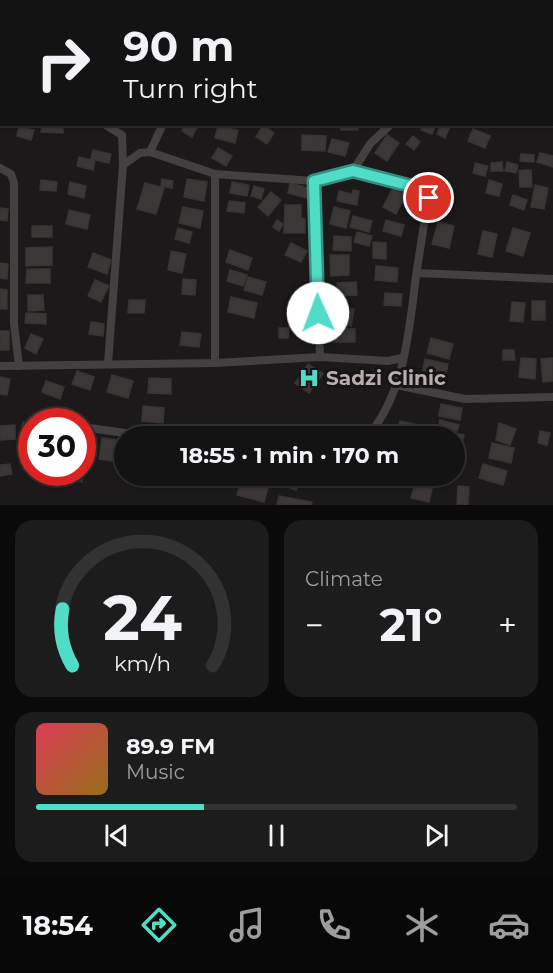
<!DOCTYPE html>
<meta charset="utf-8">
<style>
body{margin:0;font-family:Montserrat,sans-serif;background:#1d1c1c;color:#f1f3f6;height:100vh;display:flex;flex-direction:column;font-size:22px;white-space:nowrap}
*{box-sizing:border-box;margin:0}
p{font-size:20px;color:#9d9ea0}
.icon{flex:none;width:33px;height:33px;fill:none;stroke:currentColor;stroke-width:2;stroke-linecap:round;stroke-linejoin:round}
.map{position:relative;height:505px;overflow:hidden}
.details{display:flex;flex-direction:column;gap:15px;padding:15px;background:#0b0a0a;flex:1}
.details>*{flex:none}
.top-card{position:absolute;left:0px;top:0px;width:554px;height:126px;box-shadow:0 2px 4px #0004,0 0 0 2px #333233;background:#141313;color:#f1f3f6;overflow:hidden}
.speed{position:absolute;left:18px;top:408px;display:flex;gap:12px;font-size:30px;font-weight:700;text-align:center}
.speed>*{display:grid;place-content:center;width:78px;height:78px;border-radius:50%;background:#141313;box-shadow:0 2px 4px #0004,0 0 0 2px #333233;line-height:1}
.speed .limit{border:9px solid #d22;background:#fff;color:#111}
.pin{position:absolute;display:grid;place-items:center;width:51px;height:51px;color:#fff;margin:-26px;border:3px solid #fff;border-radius:50%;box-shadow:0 2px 6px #0007}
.me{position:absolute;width:66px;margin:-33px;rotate:358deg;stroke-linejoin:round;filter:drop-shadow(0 0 4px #0008)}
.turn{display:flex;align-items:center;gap:21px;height:126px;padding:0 24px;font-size:27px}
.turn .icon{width:78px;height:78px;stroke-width:2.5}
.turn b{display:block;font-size:42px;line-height:51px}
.big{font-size:45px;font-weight:700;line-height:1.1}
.details .card{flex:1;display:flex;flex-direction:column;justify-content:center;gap:9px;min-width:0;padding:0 21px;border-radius:18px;background:#1d1c1c}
.details .dial{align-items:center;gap:0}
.dial svg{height:156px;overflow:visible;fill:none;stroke:#333233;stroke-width:7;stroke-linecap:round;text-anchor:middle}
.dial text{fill:#f1f3f6;stroke:none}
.song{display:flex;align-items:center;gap:18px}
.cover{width:72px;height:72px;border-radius:9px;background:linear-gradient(135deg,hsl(350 70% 55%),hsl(40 70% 35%))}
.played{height:6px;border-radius:3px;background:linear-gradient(90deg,#4fddc8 35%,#333233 35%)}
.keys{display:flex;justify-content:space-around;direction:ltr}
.heat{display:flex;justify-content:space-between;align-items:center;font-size:33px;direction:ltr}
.details .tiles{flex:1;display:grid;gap:15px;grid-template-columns:1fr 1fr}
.card:last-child{grid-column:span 2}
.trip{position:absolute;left:114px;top:426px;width:351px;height:60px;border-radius:30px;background:#141313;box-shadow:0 2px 4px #0004,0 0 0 2px #333233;font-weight:700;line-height:60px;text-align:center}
.dock{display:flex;height:96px;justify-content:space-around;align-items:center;background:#080808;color:#9d9ea0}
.dock .icon{width:42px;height:42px}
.dock .on{color:#4fddc8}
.dock b{font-size:27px;color:#f1f3f6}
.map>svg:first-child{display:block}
.building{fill:#3a3736;stroke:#373433;stroke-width:1.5}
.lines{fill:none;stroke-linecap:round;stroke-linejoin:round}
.minor{stroke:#444040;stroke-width:8}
.route-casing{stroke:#339082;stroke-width:15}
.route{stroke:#4fddc8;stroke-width:10}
.labels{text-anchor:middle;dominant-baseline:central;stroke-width:6;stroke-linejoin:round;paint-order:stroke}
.poi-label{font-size:20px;font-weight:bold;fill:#b9adae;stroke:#161414;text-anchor:start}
</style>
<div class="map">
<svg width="553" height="505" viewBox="0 0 553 505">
<rect width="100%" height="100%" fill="#1b1919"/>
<g class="building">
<polygon points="42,124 63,124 63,133 41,132"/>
<polygon points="185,124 198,125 192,137 182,131"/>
<rect x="341" y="124" width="17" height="6"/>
<polygon points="423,124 436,124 432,134 421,130"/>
<polygon points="441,124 450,127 445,138 437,134"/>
<polygon points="263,125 274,133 267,144 256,137"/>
<polygon points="218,126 238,130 235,143 215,138"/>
<polygon points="19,127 34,130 31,140 17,136"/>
<polygon points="473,129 490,136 485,148 468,141"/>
<polygon points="302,135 326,136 325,151 302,150"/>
<polygon points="387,135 399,143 387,161 375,153"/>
<polygon points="413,136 420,142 414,150 406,144"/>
<polygon points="332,139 349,143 345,156 328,152"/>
<polygon points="218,148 232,156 226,166 212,158"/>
<polygon points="93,150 111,154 109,163 91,159"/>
<polygon points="540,153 553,156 553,167 537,162"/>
<polygon points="521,154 534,155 534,162 520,161"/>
<polygon points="79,157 95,161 93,170 77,166"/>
<polygon points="502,162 503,171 491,171 491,163"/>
<polygon points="507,162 518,165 516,173 505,171"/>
<polygon points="475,163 488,166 485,176 473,173"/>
<polygon points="525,170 531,170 532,187 520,187 519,171"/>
<polygon points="162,179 173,181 172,188 161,186"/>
<polygon points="187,179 207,182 204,201 184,197"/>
<polygon points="41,180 57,182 56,191 40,190"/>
<polygon points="489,180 502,184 499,196 486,193"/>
<polygon points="70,182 86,186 84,198 68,194"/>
<polygon points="232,182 249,185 247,196 230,193"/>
<polygon points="145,183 164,188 156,214 137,209"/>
<polygon points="290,183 308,188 306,198 288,193"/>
<polygon points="535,185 548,188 544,209 531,207"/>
<polygon points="254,186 264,189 261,199 251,196"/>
<polygon points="393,188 406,195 396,214 383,207"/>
<polygon points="353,190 359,191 357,205 337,201 339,191 352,194"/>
<polygon points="271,192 281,200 268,216 258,207"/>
<polygon points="513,195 527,200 524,210 510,205"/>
<polygon points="229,201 245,203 244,213 227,211"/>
<polygon points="285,205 301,205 301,218 305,219 305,233 284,233"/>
<polygon points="183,207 203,211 200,228 179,223"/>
<polygon points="334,207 350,211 346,228 330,224"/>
<polygon points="0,208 8,209 7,221 0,220"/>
<polygon points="69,210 90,215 87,229 66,224"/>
<polygon points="353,216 372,221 369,232 350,227"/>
<polygon points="277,220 283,224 279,231 273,227"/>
<polygon points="386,220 404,225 401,236 383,231"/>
<polygon points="438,222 454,226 449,248 432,244"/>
<rect x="32" y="226" width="20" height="11"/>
<polygon points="178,228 192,232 189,243 175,239"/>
<polygon points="513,228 530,233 523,256 506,251"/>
<polygon points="483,231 497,234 492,257 478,254"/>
<polygon points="357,232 372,236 369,246 354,242"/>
<polygon points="334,236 351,237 351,251 333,250"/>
<polygon points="373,242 386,243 386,259 373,258"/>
<polygon points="291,243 307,251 301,262 285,255"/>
<polygon points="52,247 52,265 26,266 26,248"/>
<polygon points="230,250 252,258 248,270 226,262"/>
<polygon points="171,251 186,254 182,273 168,270"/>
<polygon points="93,253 111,260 107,274 88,267"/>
<polygon points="330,255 349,255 349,275 331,276"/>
<polygon points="0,263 8,264 7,279 0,278"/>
<polygon points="376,266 398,268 397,282 375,280"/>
<polygon points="27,269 50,269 50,283 26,283"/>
<polygon points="230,270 247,275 243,286 227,281"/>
<polygon points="248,277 266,282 262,295 244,290"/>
<polygon points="183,279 196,280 195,295 182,294"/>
<polygon points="95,280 109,286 101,302 88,296"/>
<polygon points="356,282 357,295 337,296 337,283"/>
<polygon points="0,289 7,290 7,309 0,309"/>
<polygon points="385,293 402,294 401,306 384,305"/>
<polygon points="28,295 43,295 44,310 28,311"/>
<polygon points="231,297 257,303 254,318 228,312"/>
<polygon points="129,300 145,300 144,313 128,313"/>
<rect x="532" y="301" width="13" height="19"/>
<polygon points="512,302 525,303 523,322 510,321"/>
<polygon points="295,304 309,306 307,320 293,318"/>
<polygon points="334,305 354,309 351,326 330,322"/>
<polygon points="26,313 46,314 46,324 25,323"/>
<polygon points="91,322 104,324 103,336 89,334"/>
<polygon points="279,328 289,328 288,338 279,338"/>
<polygon points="334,328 355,329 355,342 334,342"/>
<rect x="0" y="331" width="9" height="19"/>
<polygon points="182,332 201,334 199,347 180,345"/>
<polygon points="31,334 43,339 36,354 25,348"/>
<polygon points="431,338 453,344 449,359 427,353"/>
<polygon points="503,350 514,350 515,360 503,360"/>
<polygon points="521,358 536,359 535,379 519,377"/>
<polygon points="553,358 553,381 543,382 541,359"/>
<polygon points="425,359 448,364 445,379 422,374"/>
<polygon points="308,364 323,374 309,393 295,383"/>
<polygon points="77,371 94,377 90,390 72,384"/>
<polygon points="112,375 133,381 128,398 107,392"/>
<polygon points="0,377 10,379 7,395 0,394"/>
<polygon points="149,378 171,379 171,394 148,393"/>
<polygon points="46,381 64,387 60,399 42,392"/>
<polygon points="441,404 462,408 460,420 439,416"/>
<polygon points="143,406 164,408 163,423 142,421"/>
<polygon points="440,420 459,425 457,431 439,426"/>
<polygon points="400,421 419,425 416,436 396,436"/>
<polygon points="23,422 32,424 29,443 19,440"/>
<polygon points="499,423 516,429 510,445 496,440"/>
<polygon points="15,425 15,439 0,440 0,426"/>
<polygon points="440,429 464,435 460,450 454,448 454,436 438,436"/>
<polygon points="540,431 550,433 547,445 538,443"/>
<polygon points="82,438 91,439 89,457 82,457"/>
<polygon points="102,438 123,441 120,462 99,459"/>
<polygon points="492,443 514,448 511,463 489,458"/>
<polygon points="10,464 12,474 0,476 0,465"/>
<polygon points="483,464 507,471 503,485 479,478"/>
<rect x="40" y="472" width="22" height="5"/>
<polygon points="74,472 83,472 82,482 73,480"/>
<polygon points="65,473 72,474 71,482 64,481"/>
<polygon points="284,476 302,476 296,490 280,484"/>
<polygon points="242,477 269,484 264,502 237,495"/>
<polygon points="415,484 432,489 429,502 411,498"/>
<polygon points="458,486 469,487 468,505 457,505"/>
<polygon points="279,496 312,502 311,505 277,505"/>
</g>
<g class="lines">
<g class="minor">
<polyline points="190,2 190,0"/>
<polyline points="0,88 2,88"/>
<path d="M104,124L122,135L123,165L140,153L150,152L215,174L314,181L353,171L424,191L428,198C424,224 420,250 416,276C409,331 405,392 368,436"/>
<polyline points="150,152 163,124"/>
<polyline points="0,168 11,174 14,183 14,324 19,366"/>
<polyline points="353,171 370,144 391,124"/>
<polyline points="314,181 320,357"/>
<polyline points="417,273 553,279"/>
<polyline points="108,363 123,165"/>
<polyline points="215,363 215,174"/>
<polyline points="0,366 215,363 320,357 388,361 402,358"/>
<polyline points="396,385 465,399 553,397"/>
<polyline points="37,420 46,422"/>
<polyline points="82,427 147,436"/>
</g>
</g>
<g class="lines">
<g class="route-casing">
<polyline id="route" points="318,313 314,181 353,171 419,188 429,198"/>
</g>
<use href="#route" class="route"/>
</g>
<defs>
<g id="hospital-bare" transform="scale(1.62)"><path d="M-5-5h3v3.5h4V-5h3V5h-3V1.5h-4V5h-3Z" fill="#4fddc8" stroke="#161414" stroke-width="2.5" paint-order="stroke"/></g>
</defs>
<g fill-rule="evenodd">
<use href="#hospital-bare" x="309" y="378"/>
</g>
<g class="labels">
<g class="poi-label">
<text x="326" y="378">Sadzi Clinic</text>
</g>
</g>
</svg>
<div class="speed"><div class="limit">30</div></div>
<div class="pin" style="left:429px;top:198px;background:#d93025"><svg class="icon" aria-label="arrive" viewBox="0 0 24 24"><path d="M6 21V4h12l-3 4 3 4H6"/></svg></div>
<svg class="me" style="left:318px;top:313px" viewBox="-20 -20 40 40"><circle r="19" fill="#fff"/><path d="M0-13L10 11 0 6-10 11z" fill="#4fddc8"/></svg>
<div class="trip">18:55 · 1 min · 170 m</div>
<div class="top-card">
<div class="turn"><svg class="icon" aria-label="right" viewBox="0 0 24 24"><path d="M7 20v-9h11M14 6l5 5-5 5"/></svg><div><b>90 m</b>Turn right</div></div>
</div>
</div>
<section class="details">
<div class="tiles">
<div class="card dial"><svg viewBox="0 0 100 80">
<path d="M14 69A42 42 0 1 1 86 69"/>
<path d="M14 69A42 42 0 0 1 9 40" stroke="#4fddc8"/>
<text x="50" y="56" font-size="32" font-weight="700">24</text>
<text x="50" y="72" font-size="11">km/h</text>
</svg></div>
<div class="card"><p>Climate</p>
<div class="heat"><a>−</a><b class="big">21°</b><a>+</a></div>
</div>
<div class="card">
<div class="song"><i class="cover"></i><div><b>89.9 FM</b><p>Music</p></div></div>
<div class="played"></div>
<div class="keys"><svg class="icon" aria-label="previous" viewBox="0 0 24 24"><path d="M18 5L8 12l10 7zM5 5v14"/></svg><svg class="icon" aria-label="pause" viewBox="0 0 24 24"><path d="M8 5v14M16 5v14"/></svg><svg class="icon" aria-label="next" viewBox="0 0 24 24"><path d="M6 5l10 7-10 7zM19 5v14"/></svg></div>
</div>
</div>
</section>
<nav class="dock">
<b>18:54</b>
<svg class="icon on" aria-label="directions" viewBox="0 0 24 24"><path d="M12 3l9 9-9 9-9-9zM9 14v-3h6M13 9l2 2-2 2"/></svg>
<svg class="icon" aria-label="music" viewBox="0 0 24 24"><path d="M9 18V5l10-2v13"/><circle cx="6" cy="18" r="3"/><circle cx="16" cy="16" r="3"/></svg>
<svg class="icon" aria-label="phone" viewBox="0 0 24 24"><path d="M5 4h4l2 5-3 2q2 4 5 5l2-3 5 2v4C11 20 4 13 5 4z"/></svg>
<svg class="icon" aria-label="climate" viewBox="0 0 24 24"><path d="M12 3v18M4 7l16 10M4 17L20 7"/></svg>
<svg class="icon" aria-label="car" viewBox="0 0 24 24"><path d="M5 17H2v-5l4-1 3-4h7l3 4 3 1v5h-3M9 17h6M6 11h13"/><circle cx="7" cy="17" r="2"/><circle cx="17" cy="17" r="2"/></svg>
</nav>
